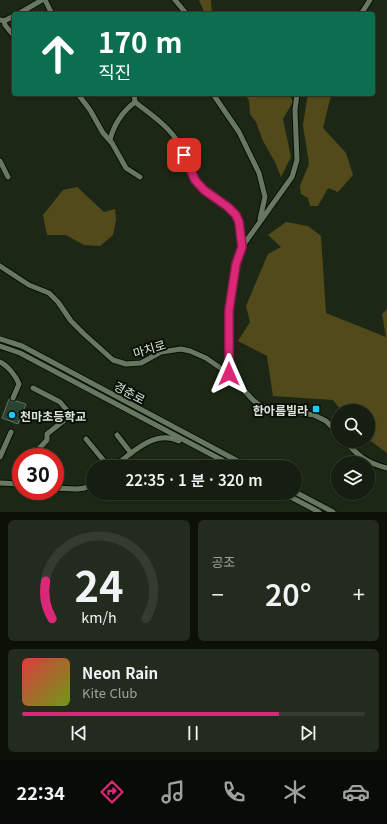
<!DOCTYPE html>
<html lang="ko">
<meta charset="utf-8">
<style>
body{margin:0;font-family:Georgia,"Noto Sans KR",serif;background:#222b1e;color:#f1f3f6;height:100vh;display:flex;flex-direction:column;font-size:15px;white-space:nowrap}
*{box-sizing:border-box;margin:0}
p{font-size:13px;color:#9da29f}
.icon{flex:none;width:22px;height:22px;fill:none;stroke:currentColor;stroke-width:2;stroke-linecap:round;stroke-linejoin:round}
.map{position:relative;height:512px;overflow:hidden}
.panel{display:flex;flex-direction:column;gap:8px;padding:8px;background:#0c1009;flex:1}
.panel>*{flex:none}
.banner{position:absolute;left:12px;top:12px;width:363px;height:84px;border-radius:4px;box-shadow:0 1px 3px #0004,0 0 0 1px #343c30;background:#0b6e4f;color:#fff;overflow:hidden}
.fabs{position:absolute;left:331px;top:404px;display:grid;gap:8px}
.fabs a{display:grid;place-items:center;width:44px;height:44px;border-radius:50%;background:#151e10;box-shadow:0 1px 3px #0004,0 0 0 1px #343c30;font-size:20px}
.speed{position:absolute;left:12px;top:448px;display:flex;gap:8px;font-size:20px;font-weight:700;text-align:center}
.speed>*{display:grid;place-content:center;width:52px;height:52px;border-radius:50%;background:#151e10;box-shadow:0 1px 3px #0004,0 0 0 1px #343c30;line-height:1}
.speed .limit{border:6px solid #d22;background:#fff;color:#111}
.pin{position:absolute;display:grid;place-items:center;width:34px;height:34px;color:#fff;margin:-17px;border-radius:8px;box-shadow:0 2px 6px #0006}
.me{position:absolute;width:44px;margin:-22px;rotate:0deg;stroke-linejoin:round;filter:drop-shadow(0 0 3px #0008)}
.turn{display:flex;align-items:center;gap:14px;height:84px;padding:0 20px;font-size:18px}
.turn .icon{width:52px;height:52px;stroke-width:2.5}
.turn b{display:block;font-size:28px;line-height:34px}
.big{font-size:30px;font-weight:600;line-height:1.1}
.panel .widget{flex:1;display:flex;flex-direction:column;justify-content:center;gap:6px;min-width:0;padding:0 14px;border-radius:6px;background:#222b1e}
.panel .dial{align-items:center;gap:0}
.dial svg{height:104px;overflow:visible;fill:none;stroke:#343c30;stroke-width:7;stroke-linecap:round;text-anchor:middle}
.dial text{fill:#f1f3f6;stroke:none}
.song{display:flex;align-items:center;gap:12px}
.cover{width:48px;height:48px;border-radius:6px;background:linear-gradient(135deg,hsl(0 70% 55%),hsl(80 70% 35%))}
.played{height:4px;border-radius:2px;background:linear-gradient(90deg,#db2777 75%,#343c30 75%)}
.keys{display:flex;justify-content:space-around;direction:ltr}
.heat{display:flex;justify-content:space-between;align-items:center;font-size:22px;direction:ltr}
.panel .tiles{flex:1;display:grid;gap:8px;grid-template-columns:1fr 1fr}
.widget:last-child{grid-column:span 2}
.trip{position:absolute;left:86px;top:460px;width:216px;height:40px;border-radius:20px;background:#151e10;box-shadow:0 1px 3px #0004,0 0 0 1px #343c30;font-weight:600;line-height:40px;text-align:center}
.menu{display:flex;height:64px;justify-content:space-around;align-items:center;background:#080c06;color:#9da29f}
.menu .icon{width:28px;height:28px}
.menu .selected{color:#db2777}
.menu b{font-size:18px;color:#f1f3f6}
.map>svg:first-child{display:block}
.forest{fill:#534a1b}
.building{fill:#2c4232;stroke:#5b7261}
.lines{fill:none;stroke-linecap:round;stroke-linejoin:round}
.minor-casing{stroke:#061102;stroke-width:7}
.minor{stroke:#687760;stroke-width:5}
.route-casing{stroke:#8e194d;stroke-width:10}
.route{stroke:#db2777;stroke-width:7}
.poi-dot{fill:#1dc9fc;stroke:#0a0f07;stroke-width:1.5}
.labels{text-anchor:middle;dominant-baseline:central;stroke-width:4;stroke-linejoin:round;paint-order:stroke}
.street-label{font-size:12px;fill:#dce5d8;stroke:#0a0f07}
.poi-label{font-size:12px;font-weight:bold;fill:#dce5d8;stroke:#0a0f07;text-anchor:end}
</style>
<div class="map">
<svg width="387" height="512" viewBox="0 0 387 512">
<rect width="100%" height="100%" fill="#1c2815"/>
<g class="forest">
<polygon points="199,0 211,0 212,14 205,14"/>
<polygon points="244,94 289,94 293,102 283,119 291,157 281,177 275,162 263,141 256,122 250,114 249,100"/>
<polygon points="308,94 334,94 330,99 323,128 346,153 353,175 338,192 328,188 318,206 310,206 308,198 301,194 300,186 309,164 303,125"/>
<polygon points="77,187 104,212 115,209 116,220 113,235 100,246 84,245 66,235 47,235 43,215 63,190"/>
<polygon points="286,222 308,226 321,236 326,313 386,337 382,314 387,309 387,453 368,439 368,411 342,411 333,400 273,396 267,356 238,341 250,322 246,306 268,254 281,247 268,235"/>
</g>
<polygon class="building" points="9,399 12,402 16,401 26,404 18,424 2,418"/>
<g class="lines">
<g class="minor-casing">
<g id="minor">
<polyline points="45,0 52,14"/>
<polyline points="175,0 185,12 185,14"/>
<polyline points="18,14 42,0"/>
<polyline points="361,14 370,0"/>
<polyline points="0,20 4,21 14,16"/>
<polyline points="4,21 5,25 14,36"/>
<polyline points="78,94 90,110 103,133 112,143 126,168 140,177"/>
<polyline points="134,94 135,102"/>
<polyline points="213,94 239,132 259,173 265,197 260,219"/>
<path d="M135,102C150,114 170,127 179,144C188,160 190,178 204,190C214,199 231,204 237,217C241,225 241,237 242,247"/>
<path d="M110,140C114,124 122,112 135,102"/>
<polyline points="0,161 8,177"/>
<polyline points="0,266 29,285 49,293 58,302 71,321 84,334 113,360 126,364 141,363 161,352 181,349 190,351 206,358 229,374 253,400 258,404 268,408 314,415 326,421 338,433"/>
<polyline points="0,339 22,346 249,467"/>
<polyline points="0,346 20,353 235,467"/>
<path d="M0,362C8,366 16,376 19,384L13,398"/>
<polyline points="229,374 229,310 236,264 242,247 292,177 297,160 295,110 297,94"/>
<polyline points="33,388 60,402 71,415 47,434 47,440 35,453 39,457"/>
<polyline points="117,435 131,453"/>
<polyline points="86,439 109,467"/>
<path d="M345,441C358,456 367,463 387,468"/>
<polyline points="0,457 11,432"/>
<path d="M114,467C131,453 155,429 179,441"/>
<polyline points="55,480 61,488"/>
<polyline points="0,483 21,484"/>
<path d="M55,488C67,488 83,492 93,484"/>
<polyline points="295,492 333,512"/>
<polyline points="283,493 319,512"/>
</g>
</g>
<use href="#minor" class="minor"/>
</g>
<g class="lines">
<g class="route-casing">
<polyline id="route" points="184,155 195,180 204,190 228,207 236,215 239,222 242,247 236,264 229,310 229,374"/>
</g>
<use href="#route" class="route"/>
</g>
<g class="poi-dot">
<rect x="312" y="405" width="8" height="8" rx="2"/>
<circle cx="12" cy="415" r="4"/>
</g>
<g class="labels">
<g class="street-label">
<text transform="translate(149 348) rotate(-17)">마치로</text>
<text transform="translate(130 392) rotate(28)">경춘로</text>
</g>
<g class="poi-label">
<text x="308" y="409">한아름빌라</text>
<text x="20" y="415" text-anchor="start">천마초등학교</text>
</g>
</g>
</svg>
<div class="fabs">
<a><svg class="icon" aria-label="search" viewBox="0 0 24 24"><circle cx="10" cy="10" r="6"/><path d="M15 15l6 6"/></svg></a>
<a><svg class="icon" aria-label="layers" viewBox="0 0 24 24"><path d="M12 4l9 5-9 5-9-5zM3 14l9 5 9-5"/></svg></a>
</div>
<div class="speed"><div class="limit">30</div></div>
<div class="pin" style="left:184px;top:155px;background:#d93025"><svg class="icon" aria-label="arrive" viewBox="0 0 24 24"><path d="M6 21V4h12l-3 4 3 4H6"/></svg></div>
<svg class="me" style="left:229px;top:374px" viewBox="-20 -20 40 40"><path d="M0-17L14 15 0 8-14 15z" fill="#db2777" stroke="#fff" stroke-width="4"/></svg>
<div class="trip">22:35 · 1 분 · 320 m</div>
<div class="banner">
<div class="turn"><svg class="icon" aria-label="ahead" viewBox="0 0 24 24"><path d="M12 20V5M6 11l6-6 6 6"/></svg><div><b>170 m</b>직진</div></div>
</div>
</div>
<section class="panel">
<div class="tiles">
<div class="widget dial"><svg viewBox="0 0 100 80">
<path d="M14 69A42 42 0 1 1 86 69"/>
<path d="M14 69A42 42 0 0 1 9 40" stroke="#db2777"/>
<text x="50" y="56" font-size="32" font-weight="700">24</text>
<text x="50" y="72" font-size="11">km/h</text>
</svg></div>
<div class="widget"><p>공조</p>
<div class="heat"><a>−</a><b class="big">20°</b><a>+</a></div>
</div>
<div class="widget">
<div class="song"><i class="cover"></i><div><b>Neon Rain</b><p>Kite Club</p></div></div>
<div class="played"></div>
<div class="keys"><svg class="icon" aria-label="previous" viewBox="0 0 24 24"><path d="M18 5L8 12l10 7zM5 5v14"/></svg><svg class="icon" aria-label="pause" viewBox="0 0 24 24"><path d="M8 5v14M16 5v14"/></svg><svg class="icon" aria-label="next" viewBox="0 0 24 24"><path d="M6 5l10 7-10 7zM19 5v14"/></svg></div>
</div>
</div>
</section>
<nav class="menu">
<b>22:34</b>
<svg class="icon selected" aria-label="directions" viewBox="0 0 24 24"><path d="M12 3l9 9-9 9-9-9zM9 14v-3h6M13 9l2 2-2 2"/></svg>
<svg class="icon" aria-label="music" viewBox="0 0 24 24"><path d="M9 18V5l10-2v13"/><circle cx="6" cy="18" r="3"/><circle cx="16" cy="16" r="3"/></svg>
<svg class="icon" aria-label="phone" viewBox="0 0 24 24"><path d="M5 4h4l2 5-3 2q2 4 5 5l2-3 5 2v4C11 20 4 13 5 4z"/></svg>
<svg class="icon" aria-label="climate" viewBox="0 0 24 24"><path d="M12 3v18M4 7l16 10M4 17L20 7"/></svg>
<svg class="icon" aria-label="car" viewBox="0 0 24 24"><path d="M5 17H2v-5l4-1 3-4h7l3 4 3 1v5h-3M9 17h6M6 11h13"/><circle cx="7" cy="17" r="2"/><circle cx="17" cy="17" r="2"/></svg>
</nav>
